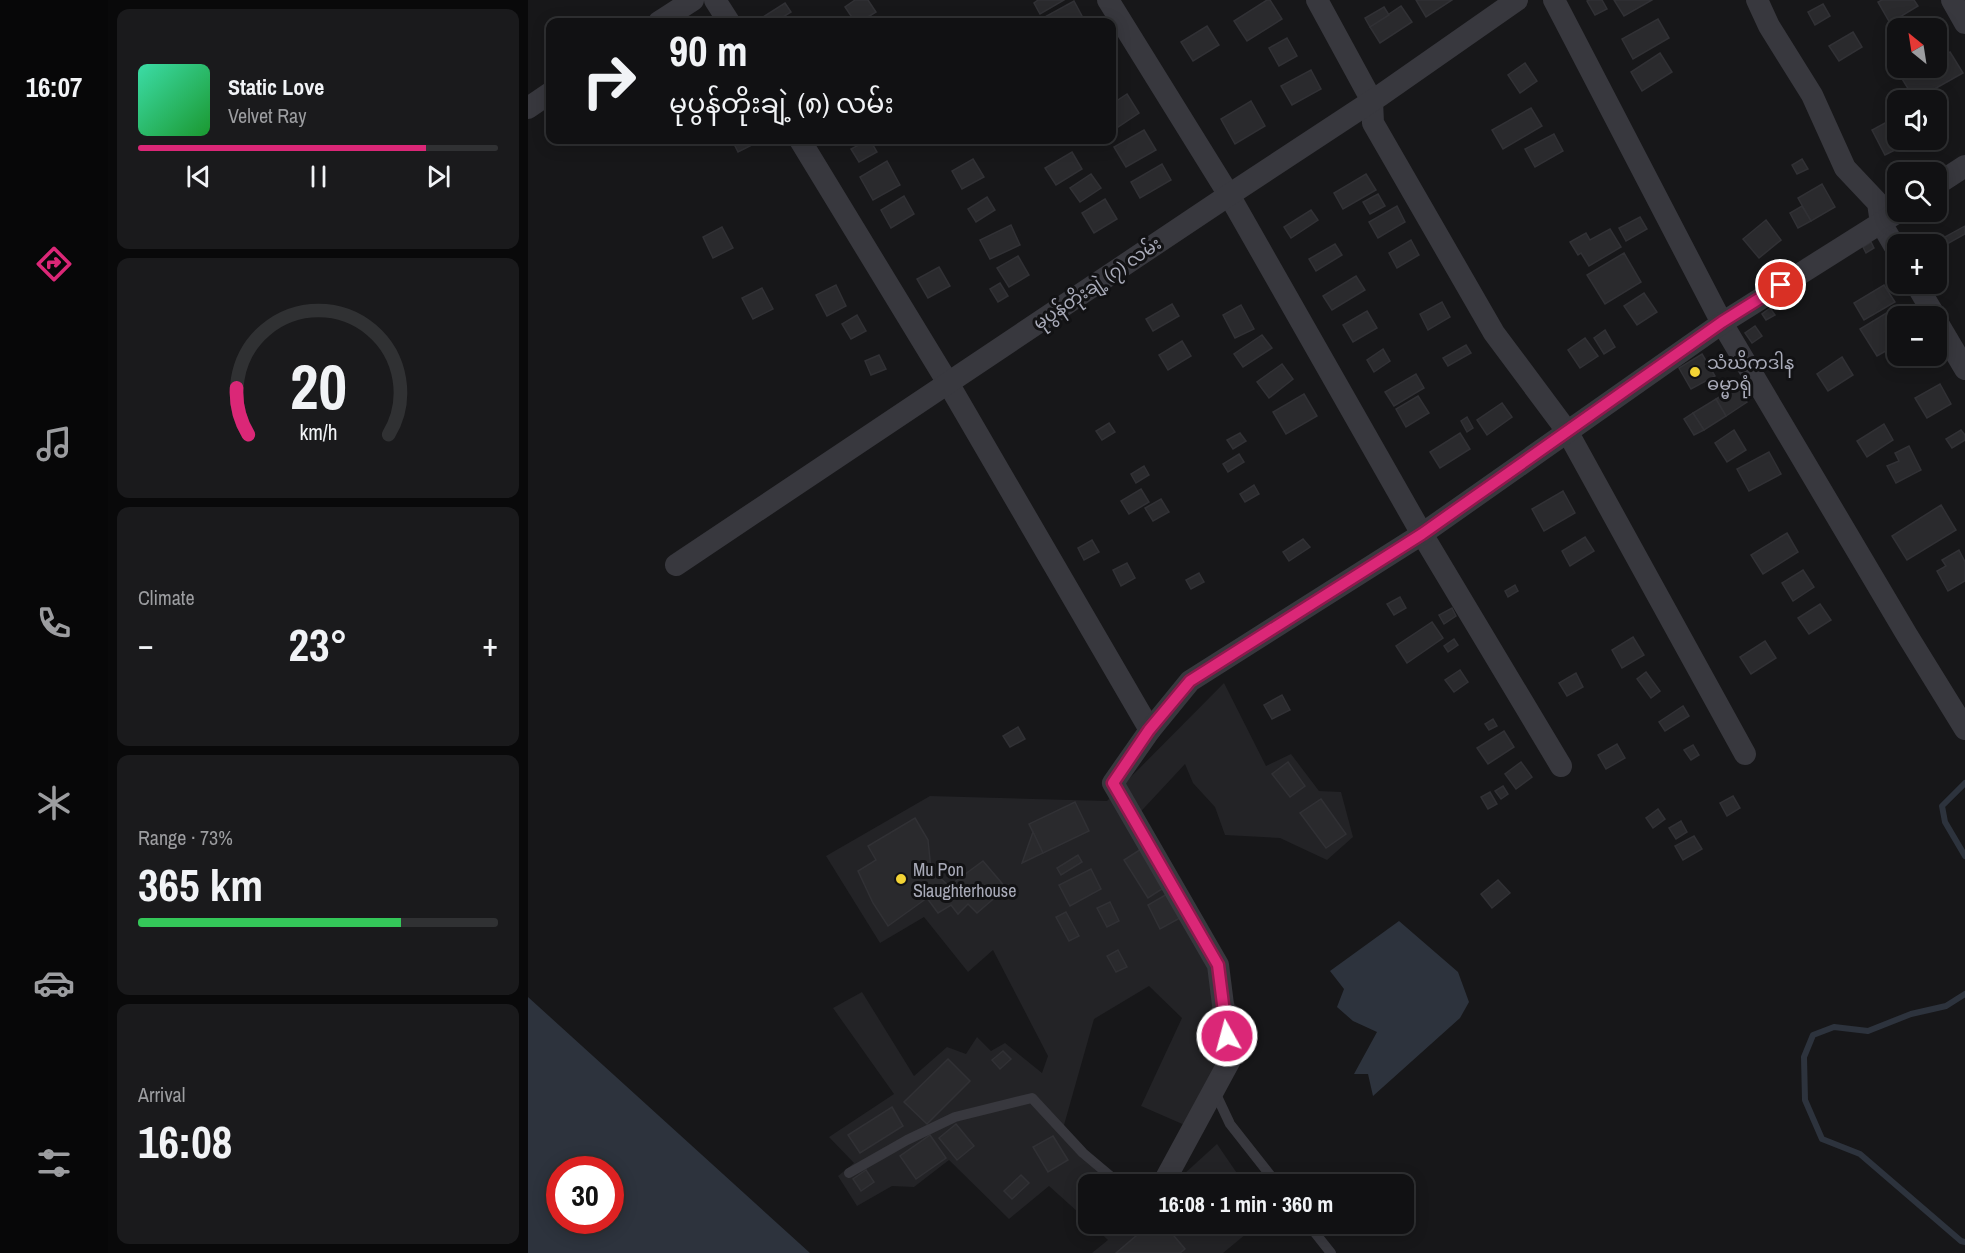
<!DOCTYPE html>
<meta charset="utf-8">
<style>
body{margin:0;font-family:"Archivo Narrow","Noto Sans Myanmar",sans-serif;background:#1a1a1c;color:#f1f3f6;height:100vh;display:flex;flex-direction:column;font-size:22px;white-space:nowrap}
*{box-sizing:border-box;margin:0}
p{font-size:20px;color:#9c9da0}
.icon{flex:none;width:33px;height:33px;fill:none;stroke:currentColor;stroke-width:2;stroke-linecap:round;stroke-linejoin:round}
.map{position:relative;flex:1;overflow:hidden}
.sheet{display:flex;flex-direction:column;gap:9px;padding:9px;background:#09090a;width:420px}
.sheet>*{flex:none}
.banner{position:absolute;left:18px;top:18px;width:570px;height:126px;border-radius:12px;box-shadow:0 3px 15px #0003,0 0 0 2px #303133;background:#111113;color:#f1f3f6;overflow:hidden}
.needle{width:39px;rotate:330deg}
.fabs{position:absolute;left:1359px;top:18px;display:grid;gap:12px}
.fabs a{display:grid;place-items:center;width:60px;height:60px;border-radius:12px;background:#111113;box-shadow:0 3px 15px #0003,0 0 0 2px #303133;font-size:30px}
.speed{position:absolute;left:18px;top:1156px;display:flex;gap:12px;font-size:30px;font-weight:700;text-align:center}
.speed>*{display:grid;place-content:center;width:78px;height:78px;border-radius:50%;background:#111113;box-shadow:0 3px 15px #0003,0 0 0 2px #303133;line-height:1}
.speed .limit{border:9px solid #d22;background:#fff;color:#111}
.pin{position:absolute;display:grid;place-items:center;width:51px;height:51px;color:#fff;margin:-26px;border:3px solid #fff;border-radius:50%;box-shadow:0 2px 6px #0007}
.me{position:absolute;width:66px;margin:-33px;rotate:353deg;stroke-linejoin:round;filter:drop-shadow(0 0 4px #0008)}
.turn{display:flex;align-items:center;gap:21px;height:126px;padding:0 24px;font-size:27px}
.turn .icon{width:78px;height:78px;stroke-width:2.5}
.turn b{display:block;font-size:42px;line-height:51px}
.big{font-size:45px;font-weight:700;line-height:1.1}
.sheet .card{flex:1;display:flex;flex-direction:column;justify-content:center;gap:9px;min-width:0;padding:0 21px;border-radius:12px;background:#1a1a1c}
.sheet .dial{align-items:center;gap:0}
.dial svg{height:156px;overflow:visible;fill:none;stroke:#303133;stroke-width:7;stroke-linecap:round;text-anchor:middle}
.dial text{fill:#f1f3f6;stroke:none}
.song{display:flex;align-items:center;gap:18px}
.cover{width:72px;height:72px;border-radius:9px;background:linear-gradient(135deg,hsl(160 70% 55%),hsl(130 70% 35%))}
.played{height:6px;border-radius:3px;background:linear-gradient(90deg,#db2777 80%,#303133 80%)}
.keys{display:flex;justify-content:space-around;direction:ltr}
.heat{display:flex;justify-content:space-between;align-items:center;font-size:33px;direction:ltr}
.charge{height:9px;border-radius:4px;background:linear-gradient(90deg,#34c759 73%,#303133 0)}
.trip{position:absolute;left:550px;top:1174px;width:336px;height:60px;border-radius:12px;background:#111113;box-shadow:0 3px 15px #0003,0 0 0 2px #303133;font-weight:700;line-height:60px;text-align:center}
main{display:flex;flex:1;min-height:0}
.tab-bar{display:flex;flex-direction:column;width:108px;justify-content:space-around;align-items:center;background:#070708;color:#9c9da0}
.tab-bar .icon{width:42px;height:42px}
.tab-bar .selected{color:#db2777}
.tab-bar b{font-size:27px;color:#f1f3f6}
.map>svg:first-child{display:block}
.built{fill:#232326}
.water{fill:#2d333d;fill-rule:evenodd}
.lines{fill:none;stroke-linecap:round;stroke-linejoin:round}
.stream{stroke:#2d333d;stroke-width:6}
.building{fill:#2a2a2d;stroke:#313135;stroke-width:1.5}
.lane{stroke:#38383e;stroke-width:10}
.street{stroke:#38383e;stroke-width:22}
.route-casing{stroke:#8e194d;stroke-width:15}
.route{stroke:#db2777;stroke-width:10}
.poi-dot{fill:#f3d335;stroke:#121214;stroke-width:2}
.labels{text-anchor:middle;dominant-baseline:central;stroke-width:6;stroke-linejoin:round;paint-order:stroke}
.street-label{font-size:18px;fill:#a9abb9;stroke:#121214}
.poi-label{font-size:18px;fill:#a9abb9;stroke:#121214;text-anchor:start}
</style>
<main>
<nav class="tab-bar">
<b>16:07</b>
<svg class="icon selected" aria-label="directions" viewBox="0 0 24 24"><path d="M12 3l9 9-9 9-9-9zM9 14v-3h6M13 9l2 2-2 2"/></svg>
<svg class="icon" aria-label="music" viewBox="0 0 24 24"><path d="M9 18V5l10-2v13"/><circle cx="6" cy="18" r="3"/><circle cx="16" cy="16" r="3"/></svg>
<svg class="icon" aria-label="phone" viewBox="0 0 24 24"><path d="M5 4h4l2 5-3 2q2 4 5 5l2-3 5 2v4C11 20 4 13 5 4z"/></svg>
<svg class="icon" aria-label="climate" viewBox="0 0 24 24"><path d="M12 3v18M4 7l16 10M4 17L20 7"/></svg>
<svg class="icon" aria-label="car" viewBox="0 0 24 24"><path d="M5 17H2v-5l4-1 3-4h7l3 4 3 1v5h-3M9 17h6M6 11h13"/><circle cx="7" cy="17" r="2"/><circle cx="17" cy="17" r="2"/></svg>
<svg class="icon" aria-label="filters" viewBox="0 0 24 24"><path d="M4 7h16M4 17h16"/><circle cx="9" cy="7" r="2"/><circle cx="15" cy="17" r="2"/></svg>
</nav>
<section class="sheet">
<div class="card">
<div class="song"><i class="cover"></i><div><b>Static Love</b><p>Velvet Ray</p></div></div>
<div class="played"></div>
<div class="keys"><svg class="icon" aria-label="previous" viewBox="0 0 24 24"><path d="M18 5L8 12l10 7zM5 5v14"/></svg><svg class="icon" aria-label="pause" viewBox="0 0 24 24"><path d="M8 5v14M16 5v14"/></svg><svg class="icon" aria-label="next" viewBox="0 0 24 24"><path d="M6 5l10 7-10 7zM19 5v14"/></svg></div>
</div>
<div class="card dial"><svg viewBox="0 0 100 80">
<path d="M14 69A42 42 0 1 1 86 69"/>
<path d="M14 69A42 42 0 0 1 8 45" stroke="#db2777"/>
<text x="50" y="56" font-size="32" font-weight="700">20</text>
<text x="50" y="72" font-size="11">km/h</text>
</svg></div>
<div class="card"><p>Climate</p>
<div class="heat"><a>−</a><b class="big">23°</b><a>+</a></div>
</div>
<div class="card"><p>Range · 73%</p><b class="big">365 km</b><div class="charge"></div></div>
<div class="card"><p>Arrival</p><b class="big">16:08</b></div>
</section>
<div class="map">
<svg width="1437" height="1253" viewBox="0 0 1437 1253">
<rect width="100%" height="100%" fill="#171719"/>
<g class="built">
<polygon points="696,683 738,766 763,754 791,791 813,792 825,837 799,860 752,838 697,835 687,807 665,783 657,764 604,821 716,1020 675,1133 613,1106 654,1018 621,986 566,1019 536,1125 583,1185 561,1185 561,1222 521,1186 481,1219 421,1160 386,1187 364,1186 329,1206 310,1176 326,1163 301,1137 366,1094 305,1008 334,992 386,1076 419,1047 438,1054 449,1037 463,1051 477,1043 514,1073 520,1056 465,950 440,972 396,917 352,943 298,856 402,796 579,801"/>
<polygon points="689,1144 717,1185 644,1185"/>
<polygon points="563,1224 730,1224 695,1253 564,1253 580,1240"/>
</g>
<g class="water">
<polygon points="871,921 930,972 941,1002 932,1018 845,1096 840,1074 826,1074 849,1032 825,1021 809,1007 816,989 802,971"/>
<path d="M0,997L282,1253H0ZM32,1170H82V1221H32Z"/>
</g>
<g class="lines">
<g class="stream">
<polyline points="1437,783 1414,806 1417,822 1437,856"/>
<polyline points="1437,994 1418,1006 1383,1014 1340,1031 1306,1027 1285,1035 1276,1057 1277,1100 1294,1139 1332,1154 1433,1241 1437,1242"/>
</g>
</g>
<g class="building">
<polygon points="327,0 340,0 348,12 332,22 327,22 317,7"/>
<polygon points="510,0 536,0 512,14 506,3"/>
<polygon points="739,0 742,0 754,19 719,41 706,21"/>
<polygon points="888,0 924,0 898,17"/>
<polygon points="1061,0 1074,0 1079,9 1067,15 1059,1"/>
<polygon points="1086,0 1124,0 1096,16"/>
<polygon points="1354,0 1386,0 1390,6 1362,23 1350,2"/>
<polygon points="546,1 555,18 546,22 514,22 513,19"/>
<polygon points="257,3 263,12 247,22 238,22 235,17"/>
<polygon points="1295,4 1302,16 1287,25 1280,12"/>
<polygon points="873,6 884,22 852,43 842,27"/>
<polygon points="856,7 861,15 842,27 837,18"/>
<polygon points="1130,19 1141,38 1105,59 1094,39"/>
<polygon points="679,26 691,45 665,61 653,42"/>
<polygon points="1325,32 1334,47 1311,61 1301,46"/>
<polygon points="759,38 769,56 751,66 741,48"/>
<polygon points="1422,52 1435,73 1387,100 1368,69 1390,68 1392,70 1397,68 1408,68 1408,60"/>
<polygon points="1132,53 1144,72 1114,91 1103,72"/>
<polygon points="997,63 1009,81 992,93 980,75"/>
<polygon points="783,70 793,89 764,105 753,86"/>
<polygon points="599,94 611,113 584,131 584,104"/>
<polygon points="723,101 737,126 707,144 693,119"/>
<polygon points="1003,108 1014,126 975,149 964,130"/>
<polygon points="1370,116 1370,140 1387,140 1357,155 1344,130"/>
<polygon points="616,130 628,150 598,167 586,147"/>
<polygon points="1026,134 1035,151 1007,167 997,149"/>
<polygon points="204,140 229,140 230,142 210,152"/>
<polygon points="340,140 342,140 349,152 331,162 323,149"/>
<polygon points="544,152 554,169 528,185 517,168"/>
<polygon points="445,159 456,177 434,189 424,171"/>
<polygon points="1274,159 1280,169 1269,174 1264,165"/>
<polygon points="359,161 372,185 345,200 332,177"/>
<polygon points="634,164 643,180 612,198 603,182"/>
<polygon points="563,174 573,188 552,202 542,188"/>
<polygon points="838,174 848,190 815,209 806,193"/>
<polygon points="1294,184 1307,207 1283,221 1270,198"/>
<polygon points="850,194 857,206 842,214 835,202"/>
<polygon points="376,196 386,214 363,228 353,210"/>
<polygon points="459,197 467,210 448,222 440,209"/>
<polygon points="577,199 589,219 566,233 554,213"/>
<polygon points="869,206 877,222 850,238 841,222"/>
<polygon points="1274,206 1283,221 1270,228 1262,213"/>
<polygon points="783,210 790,220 763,238 756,227"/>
<polygon points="1112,217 1119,229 1098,241 1091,228"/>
<polygon points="1238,220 1253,240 1231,258 1215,239"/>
<polygon points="483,225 492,245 462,259 452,240"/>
<polygon points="1437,226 1437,234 1419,244 1415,238"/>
<polygon points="194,227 205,248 185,258 175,237"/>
<polygon points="1082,229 1093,247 1061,266 1053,253 1050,255 1042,242 1058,233 1062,240"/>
<polygon points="883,240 891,255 869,268 861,253"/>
<polygon points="1343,242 1346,248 1338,253 1335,247"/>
<polygon points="807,244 814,255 788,271 781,259"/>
<polygon points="1096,253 1113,282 1077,304 1059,275"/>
<polygon points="490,256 501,275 481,287 469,268"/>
<polygon points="411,267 422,286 400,298 389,279"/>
<polygon points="828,276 837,290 804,310 795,296"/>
<polygon points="472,283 480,296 470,302 462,289"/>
<polygon points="308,285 318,306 299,316 288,295"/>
<polygon points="1356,285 1367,302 1336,320 1326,303"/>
<polygon points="234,288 245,309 225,319 214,298"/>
<polygon points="1116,293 1129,312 1109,325 1096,306"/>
<polygon points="914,302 922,317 900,330 892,314"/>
<polygon points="644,304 651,316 625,331 618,319"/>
<polygon points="713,305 726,329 707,338 695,315"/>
<polygon points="1370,306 1376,316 1370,316 1370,344 1349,356 1332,329"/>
<polygon points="1242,308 1247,315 1238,320 1234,314"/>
<polygon points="839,311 849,328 825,342 815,325"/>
<polygon points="329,315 338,331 323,339 314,324"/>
<polygon points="1227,326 1234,336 1224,343 1217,333"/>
<polygon points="1077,330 1087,347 1076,354 1066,338"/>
<polygon points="734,335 744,348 715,367 706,354"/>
<polygon points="1057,338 1070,356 1052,368 1040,350"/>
<polygon points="654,341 663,356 640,370 631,355"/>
<polygon points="938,345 943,353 920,366 915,358"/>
<polygon points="855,349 862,361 846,372 839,360"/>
<polygon points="1174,354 1187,376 1163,389 1151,368"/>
<polygon points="351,355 358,369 343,375 337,361"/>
<polygon points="1314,357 1325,375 1300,391 1289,374"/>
<polygon points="754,364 765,379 741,398 729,382"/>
<polygon points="888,374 896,388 866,406 857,392"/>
<polygon points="1412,384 1423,404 1399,418 1387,398"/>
<polygon points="1209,386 1219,402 1198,416 1188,399"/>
<polygon points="776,394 789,416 758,434 745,412"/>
<polygon points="890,396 901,413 878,427 868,409"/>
<polygon points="1188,399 1198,416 1176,430 1165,413"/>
<polygon points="974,403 984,417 959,435 949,420"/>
<polygon points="1165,413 1176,430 1166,435 1156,419"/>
<polygon points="939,417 945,428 939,432 933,421"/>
<polygon points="581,423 587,432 574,440 568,431"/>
<polygon points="1356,424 1365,440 1339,457 1329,441"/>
<polygon points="1206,430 1218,450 1199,462 1187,443"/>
<polygon points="1433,430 1437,435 1437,440 1424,448 1418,439"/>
<polygon points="712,433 718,441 705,449 699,440"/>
<polygon points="932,433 942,449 912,468 902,452"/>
<polygon points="1381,446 1393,470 1368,483 1359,466 1371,461 1367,453"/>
<polygon points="1241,452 1253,474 1221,491 1209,469"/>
<polygon points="711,454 716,462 700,472 695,464"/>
<polygon points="616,466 621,475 608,483 603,474"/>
<polygon points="726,485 731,494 717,502 712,494"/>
<polygon points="613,489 621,502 601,514 593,501"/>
<polygon points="1035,491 1047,513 1016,531 1004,509"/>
<polygon points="633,499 641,512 625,521 617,508"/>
<polygon points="1413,505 1428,530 1379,560 1364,536"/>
<polygon points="1259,533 1270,552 1235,574 1223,555"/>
<polygon points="1057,537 1066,551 1042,566 1034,551"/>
<polygon points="775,539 782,547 761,561 755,552"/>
<polygon points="564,540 571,552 556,560 550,548"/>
<polygon points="1431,550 1437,562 1437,581 1420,591 1409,571 1418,566 1414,560"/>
<polygon points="599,563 607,578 593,586 585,570"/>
<polygon points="1275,570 1286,587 1265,601 1254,583"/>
<polygon points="671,573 676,582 663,589 658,580"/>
<polygon points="987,585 990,591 980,597 977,591"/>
<polygon points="872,597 878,608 866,615 859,604"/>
<polygon points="1292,604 1303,620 1281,634 1270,618"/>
<polygon points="924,608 928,616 916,624 911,615"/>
<polygon points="904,622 915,638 879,663 868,646"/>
<polygon points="1105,637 1116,655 1094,668 1084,650"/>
<polygon points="926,639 930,645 920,652 916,646"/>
<polygon points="1237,641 1248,658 1223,674 1212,657"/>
<polygon points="932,670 940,682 926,692 917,680"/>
<polygon points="1118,672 1132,691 1123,698 1109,679"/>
<polygon points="1048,673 1055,687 1039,696 1031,683"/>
<polygon points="754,695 762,710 744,719 736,705"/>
<polygon points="1155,706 1161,716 1137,731 1131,722"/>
<polygon points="965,719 969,726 961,730 957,724"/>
<polygon points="490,727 497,739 482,747 475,736"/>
<polygon points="976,731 986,747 960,764 949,748"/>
<polygon points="1089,744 1097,758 1078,769 1070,755"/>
<polygon points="1165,745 1171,755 1163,760 1156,750"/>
<polygon points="760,762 777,786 762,797 744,774"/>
<polygon points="993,762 1004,777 988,789 977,774"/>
<polygon points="975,786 980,794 973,799 967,791"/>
<polygon points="962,792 969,804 960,809 953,797"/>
<polygon points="1205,796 1212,808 1199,816 1192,803"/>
<polygon points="793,799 818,834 798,848 772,813"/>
<polygon points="547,802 561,831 515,853 501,824"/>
<polygon points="1130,809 1137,819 1125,828 1118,818"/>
<polygon points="387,818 400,840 403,870 421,886 455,861 478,888 449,913 440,904 430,914 423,905 410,913 399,898 360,926 345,903 330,871 348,860 340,846"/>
<polygon points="1153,821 1159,832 1148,839 1141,828"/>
<polygon points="505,832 515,853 494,863"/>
<polygon points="1166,836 1174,849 1155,860 1147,846"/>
<polygon points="613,849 637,887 620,898 596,860"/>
<polygon points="550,855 554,862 533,875 529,868"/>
<polygon points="563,869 573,889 542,906 531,885"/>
<polygon points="970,880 982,893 964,908 953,894"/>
<polygon points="639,894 652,918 632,929 620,905"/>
<polygon points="582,902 591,921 579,927 569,908"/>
<polygon points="538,912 551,936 541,941 528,917"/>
<polygon points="590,950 599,967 588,972 579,956"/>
<polygon points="475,1051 483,1059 472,1069 464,1060"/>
<polygon points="420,1059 442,1081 399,1124 376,1102"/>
<polygon points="364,1107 375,1126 332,1153 320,1135"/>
<polygon points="428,1124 446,1146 429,1160 411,1138"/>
<polygon points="402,1135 418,1158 388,1179 372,1156"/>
<polygon points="525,1136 540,1160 520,1172 505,1147"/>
<polygon points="338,1170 346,1182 333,1191 325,1179"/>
<polygon points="493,1175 501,1183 484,1199 476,1191"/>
<polygon points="622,1224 636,1224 657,1249 652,1253 588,1253"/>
</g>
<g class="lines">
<g class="lane">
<polyline points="686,1090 702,1124 750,1185"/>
<polyline points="321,1173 379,1140 427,1117 504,1098 555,1153 593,1185"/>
<polyline points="780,1224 803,1253"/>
</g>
<g class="street">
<polyline points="187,0 201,22"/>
<polyline points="580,0 701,195 894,534 1033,766"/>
<polyline points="789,0 844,101 845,123 966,333 1039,431 1217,754"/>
<polyline points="1026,0 1194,323 1379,635 1437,729"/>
<polyline points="1229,0 1241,26 1284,95 1317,168 1350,203 1353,223 1370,252"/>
<polyline points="1424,0 1437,23"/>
<polyline points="131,22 165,0"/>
<polyline points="0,108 22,93"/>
<polyline points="272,140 420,383 622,730"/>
<polyline points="1408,185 1437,166"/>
<polyline points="1388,284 1407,316"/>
<polyline points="1408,320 1437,369"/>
<polyline points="148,565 701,195 853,95 989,0"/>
<polyline points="638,1178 702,1060 690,965 585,783 622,730 662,681 894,534 1194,323 1370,212"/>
</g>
</g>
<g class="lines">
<g class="route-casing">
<polyline id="route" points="699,1036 690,965 585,783 621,730 662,681 894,534 1194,322 1253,285"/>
</g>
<use href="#route" class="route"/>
</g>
<g class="poi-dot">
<circle cx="1167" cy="372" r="6"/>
<circle cx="373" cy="879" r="6"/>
</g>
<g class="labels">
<g class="street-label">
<text transform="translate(569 283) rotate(-34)">မုပွန်တိုးချဲ့ (၇) လမ်း</text>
</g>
<g class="poi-label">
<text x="1179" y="362">သံဃိကဒါန<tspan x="1179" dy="21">ဓမ္မာရုံ</tspan></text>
<text x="385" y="869">Mu Pon<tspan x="385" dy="21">Slaughterhouse</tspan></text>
</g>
</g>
</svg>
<div class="fabs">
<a><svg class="needle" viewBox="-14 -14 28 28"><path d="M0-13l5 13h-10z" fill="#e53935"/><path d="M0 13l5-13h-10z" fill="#9c9da0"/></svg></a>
<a><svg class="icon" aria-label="sound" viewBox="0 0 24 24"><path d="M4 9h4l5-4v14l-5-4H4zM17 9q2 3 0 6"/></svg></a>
<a><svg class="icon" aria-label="search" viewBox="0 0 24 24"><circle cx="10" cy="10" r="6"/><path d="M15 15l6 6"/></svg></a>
<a>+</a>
<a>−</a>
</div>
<div class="speed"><div class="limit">30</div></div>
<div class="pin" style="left:1253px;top:285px;background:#d93025"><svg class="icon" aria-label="arrive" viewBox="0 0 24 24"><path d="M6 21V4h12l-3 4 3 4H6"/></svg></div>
<svg class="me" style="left:699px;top:1036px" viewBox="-20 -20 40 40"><circle r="17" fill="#db2777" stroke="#fff" stroke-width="3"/><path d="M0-11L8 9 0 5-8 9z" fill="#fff"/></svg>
<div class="trip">16:08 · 1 min · 360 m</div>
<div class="banner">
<div class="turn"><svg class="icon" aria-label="right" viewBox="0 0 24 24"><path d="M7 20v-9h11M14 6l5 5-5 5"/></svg><div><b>90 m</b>မုပွန်တိုးချဲ့ (၈) လမ်း</div></div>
</div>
</div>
</main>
